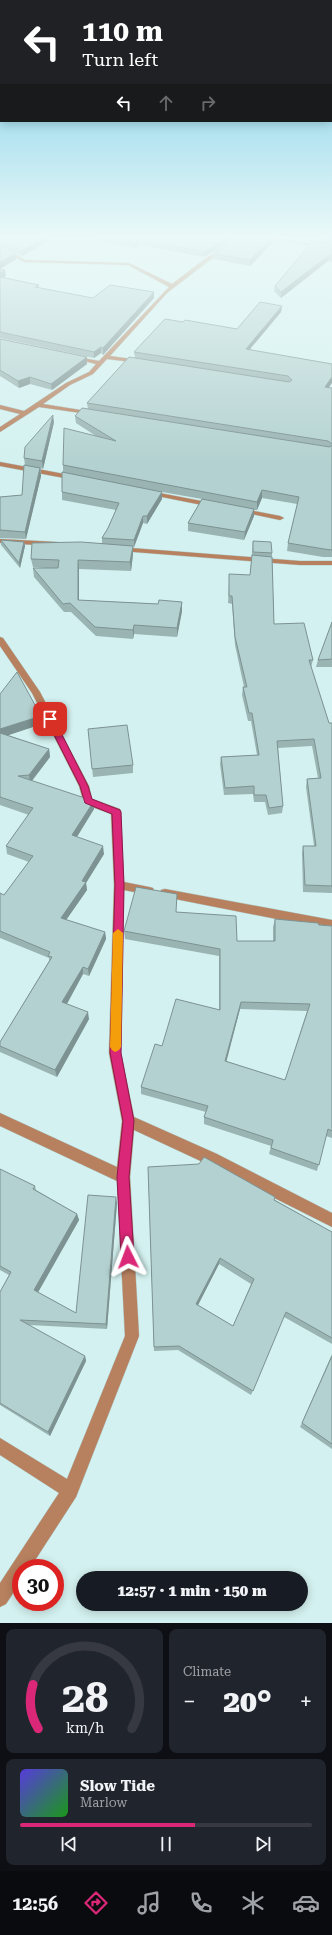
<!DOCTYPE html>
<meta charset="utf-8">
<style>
body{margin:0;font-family:"Roboto Serif",serif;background:#20242c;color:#f1f3f6;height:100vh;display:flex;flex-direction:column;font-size:15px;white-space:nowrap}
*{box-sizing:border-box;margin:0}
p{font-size:13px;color:#9ea1a6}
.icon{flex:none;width:22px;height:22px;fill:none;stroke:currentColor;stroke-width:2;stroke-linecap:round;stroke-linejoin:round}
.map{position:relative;height:1623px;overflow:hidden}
.panel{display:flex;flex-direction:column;gap:6px;padding:6px;background:#0d0f14;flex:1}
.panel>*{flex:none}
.guide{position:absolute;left:0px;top:0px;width:332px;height:122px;box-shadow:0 2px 10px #0003;background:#202124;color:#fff;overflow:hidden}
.speed{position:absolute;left:12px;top:1559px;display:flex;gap:8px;font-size:20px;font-weight:700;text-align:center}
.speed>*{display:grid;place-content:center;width:52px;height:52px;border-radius:50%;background:#171b24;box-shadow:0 2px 10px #0003;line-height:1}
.speed .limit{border:6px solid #d22;background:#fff;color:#111}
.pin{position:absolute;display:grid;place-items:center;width:34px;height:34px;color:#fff;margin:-17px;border-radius:8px;box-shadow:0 2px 6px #0006}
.me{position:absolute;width:44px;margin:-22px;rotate:357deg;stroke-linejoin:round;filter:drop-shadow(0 0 3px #0008)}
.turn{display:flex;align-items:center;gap:14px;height:84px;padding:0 16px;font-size:18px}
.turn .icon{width:52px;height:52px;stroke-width:2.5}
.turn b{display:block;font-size:28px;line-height:34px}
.lanes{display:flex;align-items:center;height:38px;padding:0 16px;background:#0003;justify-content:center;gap:20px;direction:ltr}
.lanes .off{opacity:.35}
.big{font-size:30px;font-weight:800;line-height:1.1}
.panel .widget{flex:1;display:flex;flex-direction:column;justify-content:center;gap:6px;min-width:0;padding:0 14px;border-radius:8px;background:#20242c}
.panel .dial{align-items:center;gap:0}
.dial svg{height:104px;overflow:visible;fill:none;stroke:#363941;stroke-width:7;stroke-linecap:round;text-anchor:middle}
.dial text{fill:#f1f3f6;stroke:none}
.song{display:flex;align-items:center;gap:12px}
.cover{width:48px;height:48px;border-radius:6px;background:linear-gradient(135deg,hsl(250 70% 55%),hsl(120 70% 35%))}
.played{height:4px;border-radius:2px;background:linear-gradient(90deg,#db2777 60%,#363941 60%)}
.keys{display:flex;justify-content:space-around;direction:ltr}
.heat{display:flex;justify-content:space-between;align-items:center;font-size:22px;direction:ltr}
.panel .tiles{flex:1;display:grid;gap:6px;grid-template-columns:1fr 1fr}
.widget:last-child{grid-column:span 2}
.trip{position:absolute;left:76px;top:1571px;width:232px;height:40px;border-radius:20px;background:#171b24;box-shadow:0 2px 10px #0003;font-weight:800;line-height:40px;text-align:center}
.dock{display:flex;height:64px;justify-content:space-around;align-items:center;background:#090b0e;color:#9ea1a6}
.dock .icon{width:28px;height:28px}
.dock .current{color:#db2777}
.dock b{font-size:18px;color:#f1f3f6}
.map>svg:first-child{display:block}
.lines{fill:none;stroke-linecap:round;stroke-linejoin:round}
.street-casing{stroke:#b3cecd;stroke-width:1}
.street{fill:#b7815f;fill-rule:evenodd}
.wall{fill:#9ab4b3;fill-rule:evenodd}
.shaded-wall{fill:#7d9292}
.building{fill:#b3d1d0;stroke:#7d9292;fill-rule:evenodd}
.route{fill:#db2777;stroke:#8e194d}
.slow{fill:#f59e0b}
</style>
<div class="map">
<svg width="332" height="1623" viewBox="0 0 332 1623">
<rect width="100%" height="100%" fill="#d3f1f0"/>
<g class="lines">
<g class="street-casing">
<g id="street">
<polygon points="240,237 245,237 210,260 167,293 110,356 139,360 141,361 141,363 107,359 93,374 70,385 43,404 93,412 95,413 95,415 39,407 0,432 0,427 20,414 0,409 0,405 24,411 66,383 89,372 96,364 72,358 72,356 99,361 169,287 128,265 24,262 0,248 0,245 25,260 129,263 172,284 206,258"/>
<polygon points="264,237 274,237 332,248 332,250"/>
<polygon points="0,462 75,476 78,478 75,480 0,466"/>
<polygon points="149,491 212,503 216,505 212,507 147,494 147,492"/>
<polygon points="239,508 280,516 284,518 280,520 242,512 239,512"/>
<polygon points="0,539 57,542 61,544 57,546 0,543"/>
<polygon points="118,547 300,561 332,561 332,565 300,565 121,551 117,549"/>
<polygon points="0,637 3,638 40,692 89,786 92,799 120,809 121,812 124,882 149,887 153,888 154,891 153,894 149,895 124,890 121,1053 134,1117 217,1154 332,1213 332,1227 207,1164 134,1130 130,1177 139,1336 76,1497 30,1568 21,1568 21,1581 6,1604 0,1607 0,1583 59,1493 0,1455 0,1438 67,1479 125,1336 117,1181 0,1126 0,1113 117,1167 122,1121 109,1053 114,885 111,814 84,804 79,786 32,693 0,646"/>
<polygon points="165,889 332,920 332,930 165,897 161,896 160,893 161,890"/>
</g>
</g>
<use href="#street" class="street"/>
</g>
<g class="wall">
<polygon points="0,237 55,237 22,256 3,246 16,259 0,269 6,276 3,277 39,285 39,288 93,298 154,292 154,298 103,355 101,353 94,358 0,338"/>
<polygon points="76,237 237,237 204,257 139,245 135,248"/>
<polygon points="332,237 332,262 328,261 281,298 274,291 275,286 315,243 316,238"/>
<polygon points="274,241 250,266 214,259 214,254"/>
<polygon points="282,306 281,312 250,349 329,388 332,388 332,557 323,557 287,551 288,543 297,504 262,498 257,510 254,510 254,516 244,540 188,531 188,523 202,499 162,492 162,499 147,524 143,523 134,547 133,547 133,554 131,571 79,569 79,600 158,604 182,602 182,611 177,637 134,634 133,639 96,636 71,612 64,612 34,577 33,568 46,568 33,567 31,559 102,543 102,538 108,528 116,510 62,500 62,492 63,473 63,465 96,436 76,423 75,416 88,409 87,403 135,358 134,352 183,322 237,329"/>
<polygon points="0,339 87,357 87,364 52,390 30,384 19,388 0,376"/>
<polygon points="54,422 43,469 41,468 41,476 26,539 0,538 0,497 22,495 25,465 24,458"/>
<polygon points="1,540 24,542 25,546 20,568 1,545"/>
<polygon points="253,541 272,553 274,624 313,660 311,667 329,723 332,723 332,893 303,892 302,853 303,846 314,846 306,787 307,779 318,778 312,746 278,748 283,806 282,813 268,815 265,802 254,802 253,794 224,795 220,764 221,757 257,755 251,721 248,721 242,695 243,687 244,687 235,645 232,604 228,603 229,582 250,575"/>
<polygon points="332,622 332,667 316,667 318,660"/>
<polygon points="0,694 41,716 42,724 8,735 49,749 50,757 32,781 94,809 77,837 104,854 86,883 87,890 66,920 105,932 106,939 89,976 83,974 67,1004 89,1019 57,1077 0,1052 0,1042 49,961 49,958 0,938 0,893 4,895 29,862 7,854 6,846 29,815 0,805"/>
<polygon points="88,729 133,765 133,773 93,777"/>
<path d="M176,912L237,941H273V927L275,919L332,926V1138L326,1136L317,1171L269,1154L271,1146L204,1124V1117L206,1112L141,1094V1087L162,1046L219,1010V956L125,939L124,931ZM240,1009L307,1011L285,1080L226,1061Z"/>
<path d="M148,1167L275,1200L332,1232V1344L284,1317L251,1395L178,1350L154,1351ZM219,1264L251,1284L233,1326L198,1305Z"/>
<polygon points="0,1169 35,1186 36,1190 77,1214 79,1220 38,1292 76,1313 117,1203 107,1329 29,1325 85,1356 86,1361 50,1436 0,1405 0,1292 9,1275 0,1270"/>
<polygon points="332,1354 332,1449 300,1427"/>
</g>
<g class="shaded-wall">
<polygon points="45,237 55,237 22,256 21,251"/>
<polygon points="229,237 237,237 204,257 204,252"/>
<polygon points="273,237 274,237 274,241 250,266 250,260"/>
<polygon points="139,239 139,245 135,248 135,242"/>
<polygon points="16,254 16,259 0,269 0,262"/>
<polygon points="329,255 328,261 281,298 281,292"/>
<polygon points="5,270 6,276 0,279 0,273"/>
<polygon points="154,292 154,298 103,355 103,348"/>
<polygon points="282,306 281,312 245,355 246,349"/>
<polygon points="101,347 101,353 94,358 94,352"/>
<polygon points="87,357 87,364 52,390 51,384"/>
<polygon points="30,377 30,384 19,388 18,381"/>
<polygon points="332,377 332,383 324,394 325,387"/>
<polygon points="53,415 54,422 43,469 42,461"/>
<polygon points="40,468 41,476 26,539 25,532"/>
<polygon points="262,490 262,498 257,510 257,502"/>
<polygon points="162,492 162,499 147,524 147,516"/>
<polygon points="254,509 254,516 244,540 245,532"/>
<polygon points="143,516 143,523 134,547 134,540"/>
<polygon points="24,542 25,546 20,568 19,563"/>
<polygon points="133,546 133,554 131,571 130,562"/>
<polygon points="78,560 79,569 79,609 78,600"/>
<polygon points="182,602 182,611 177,637 177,628"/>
<polygon points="134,625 134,634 133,639 133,630"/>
<polygon points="41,716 42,724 0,738 0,729"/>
<polygon points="49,749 50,757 30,783 29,775"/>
<polygon points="94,801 94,809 73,843 72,835"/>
<polygon points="103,846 104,854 86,883 87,890 62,926 61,918 82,881"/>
<polygon points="105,932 106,939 89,976 88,969"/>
<polygon points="83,967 83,974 64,1009 62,1002"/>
<polygon points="241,1002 240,1009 225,1067 225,1061"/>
<polygon points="88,1012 89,1019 57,1077 55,1070"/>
<polygon points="116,1197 117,1203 107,1329 106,1324"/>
<polygon points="77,1214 79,1220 36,1296 34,1290"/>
<polygon points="220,1258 219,1264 196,1309 196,1304"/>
<polygon points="85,1356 86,1361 50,1436 48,1432"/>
</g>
<g class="building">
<polygon points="0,237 45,237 21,251 0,239"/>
<polygon points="107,237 229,237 204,252 139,239 135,242"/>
<polygon points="240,237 273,237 250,260 214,254"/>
<polygon points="316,237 332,237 332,241 316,238"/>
<polygon points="312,242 332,245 332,256 329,255 281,292 275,286"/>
<polygon points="0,245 16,254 0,262"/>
<polygon points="0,269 5,270 0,273"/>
<polygon points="0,277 39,285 35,287 93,298 110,285 154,292 103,348 101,347 94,352 0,332"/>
<polygon points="260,302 282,306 246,349 332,364 332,377 325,387 332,388 332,444 328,441 87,403 129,357 289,382 292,380 288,376 134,352 165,319 183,322 185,320 237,329"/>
<polygon points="0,339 87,357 51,384 30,377 18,381 0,370"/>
<polygon points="82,408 330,447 332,445 332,550 324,549 288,543 299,497 262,490 257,502 63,465 64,428 116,441 75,416"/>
<polygon points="53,415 42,461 24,458 25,447"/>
<polygon points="24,465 40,468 25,532 0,530 0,497 22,495"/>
<polygon points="62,472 162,492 147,516 143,516 134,540 102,538 108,528 119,503 62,492"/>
<polygon points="202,499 254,509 245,532 188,523"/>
<polygon points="1,540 24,542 19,563"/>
<polygon points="253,541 271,542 272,553 253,552"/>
<polygon points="81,542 133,546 130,562 78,560 78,600 158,604 159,600 182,602 177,628 134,625 133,630 95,627 70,603 63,604 33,568 58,568 59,560 31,559 32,543"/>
<polygon points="252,555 272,557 274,624 304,623 313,660 309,660 329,723 332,723 332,886 305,885 303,846 316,846 307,779 321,778 314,739 277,741 283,806 269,808 266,795 254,795 254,786 225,788 221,757 259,755 252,713 249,713 243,687 247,687 235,637 232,596 229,596 229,574 250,575"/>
<polygon points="332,622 332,659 318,660"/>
<polygon points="17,672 41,716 0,729 0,694"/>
<polygon points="127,725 133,765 92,769 88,729"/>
<polygon points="0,733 49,749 29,775 18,776 94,801 72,835 103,846 82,881 86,882 61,918 105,932 88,969 83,967 62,1002 88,1012 55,1070 0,1046 0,1042 52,957 48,956 50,952 0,931 0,893 4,895 33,856 6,846 33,808 0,797"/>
<path d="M136,887L177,894L176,912L236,916L237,941H275V919L318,923L319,925L332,926V1131L328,1129L319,1165L271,1148L273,1140L204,1117L208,1106L141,1087L155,1044L162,1046L176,999L220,1010V949L124,931ZM241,1002L310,1004L285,1080L225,1061Z"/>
<path d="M204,1157L275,1197L274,1200L332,1232V1338L286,1312L253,1391L179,1346L154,1347L148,1167L199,1164ZM220,1258L254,1279L233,1326L196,1304Z"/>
<polygon points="0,1169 35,1186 33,1189 77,1214 34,1290 76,1313 88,1195 116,1197 106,1324 20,1320 85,1356 48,1432 0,1403 0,1292 11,1272 0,1266"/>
<polygon points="332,1356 332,1444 302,1423"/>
</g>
<linearGradient id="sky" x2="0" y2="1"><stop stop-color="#6cc8e6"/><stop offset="0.51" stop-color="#ebf9f8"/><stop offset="1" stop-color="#ebf9f8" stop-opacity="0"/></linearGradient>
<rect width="332" height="464" fill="url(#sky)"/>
<polygon class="route" points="50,716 54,719 88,786 92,799 120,810 121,812 124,885 121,1053 134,1121 129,1177 134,1257 132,1261 128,1263 123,1261 121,1257 117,1177 123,1121 110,1053 115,885 112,814 85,803 80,786 46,719"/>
<polygon class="slow" points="118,929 123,933 121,1047 119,1050 115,1052 112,1050 110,1047 113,933"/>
</svg>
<div class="speed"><div class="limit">30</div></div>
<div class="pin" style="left:50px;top:719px;background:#d93025"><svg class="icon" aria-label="arrive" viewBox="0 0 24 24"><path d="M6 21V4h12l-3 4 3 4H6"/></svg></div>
<svg class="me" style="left:128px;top:1257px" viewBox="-20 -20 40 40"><path d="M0-17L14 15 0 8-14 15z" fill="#db2777" stroke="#fff" stroke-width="4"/></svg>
<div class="trip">12:57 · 1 min · 150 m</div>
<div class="guide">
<div class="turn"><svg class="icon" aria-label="left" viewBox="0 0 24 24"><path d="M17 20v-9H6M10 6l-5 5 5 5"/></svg><div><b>110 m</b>Turn left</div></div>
<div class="lanes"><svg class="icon" aria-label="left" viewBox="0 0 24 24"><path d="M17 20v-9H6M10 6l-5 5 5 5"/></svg><svg class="icon off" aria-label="ahead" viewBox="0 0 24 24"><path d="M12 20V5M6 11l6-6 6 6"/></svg><svg class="icon off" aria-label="right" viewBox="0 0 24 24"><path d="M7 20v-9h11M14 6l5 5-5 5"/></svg></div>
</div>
</div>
<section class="panel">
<div class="tiles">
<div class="widget dial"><svg viewBox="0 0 100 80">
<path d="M14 69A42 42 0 1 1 86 69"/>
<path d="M14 69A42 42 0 0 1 10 35" stroke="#db2777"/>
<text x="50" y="56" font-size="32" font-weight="700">28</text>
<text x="50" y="72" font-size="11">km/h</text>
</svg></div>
<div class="widget"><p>Climate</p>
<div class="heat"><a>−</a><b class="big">20°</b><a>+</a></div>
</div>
<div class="widget">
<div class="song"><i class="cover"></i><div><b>Slow Tide</b><p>Marlow</p></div></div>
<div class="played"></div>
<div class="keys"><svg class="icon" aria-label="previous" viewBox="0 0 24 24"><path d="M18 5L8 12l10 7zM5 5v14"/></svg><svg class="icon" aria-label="pause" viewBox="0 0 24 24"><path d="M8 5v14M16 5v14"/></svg><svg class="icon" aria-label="next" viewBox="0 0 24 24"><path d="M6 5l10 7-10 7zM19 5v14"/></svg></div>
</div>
</div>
</section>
<nav class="dock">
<b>12:56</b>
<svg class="icon current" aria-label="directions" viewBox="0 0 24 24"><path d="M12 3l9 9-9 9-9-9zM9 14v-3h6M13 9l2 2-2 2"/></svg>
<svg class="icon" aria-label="music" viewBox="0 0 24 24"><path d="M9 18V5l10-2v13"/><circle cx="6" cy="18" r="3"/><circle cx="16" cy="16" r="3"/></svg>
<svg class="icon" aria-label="phone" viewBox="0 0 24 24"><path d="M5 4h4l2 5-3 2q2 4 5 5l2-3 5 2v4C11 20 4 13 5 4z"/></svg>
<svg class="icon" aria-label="climate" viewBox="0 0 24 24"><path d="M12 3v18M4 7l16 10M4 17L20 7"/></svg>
<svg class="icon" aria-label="car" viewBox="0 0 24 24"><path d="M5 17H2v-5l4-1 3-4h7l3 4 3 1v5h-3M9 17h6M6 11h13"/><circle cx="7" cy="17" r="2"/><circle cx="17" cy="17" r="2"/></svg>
</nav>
